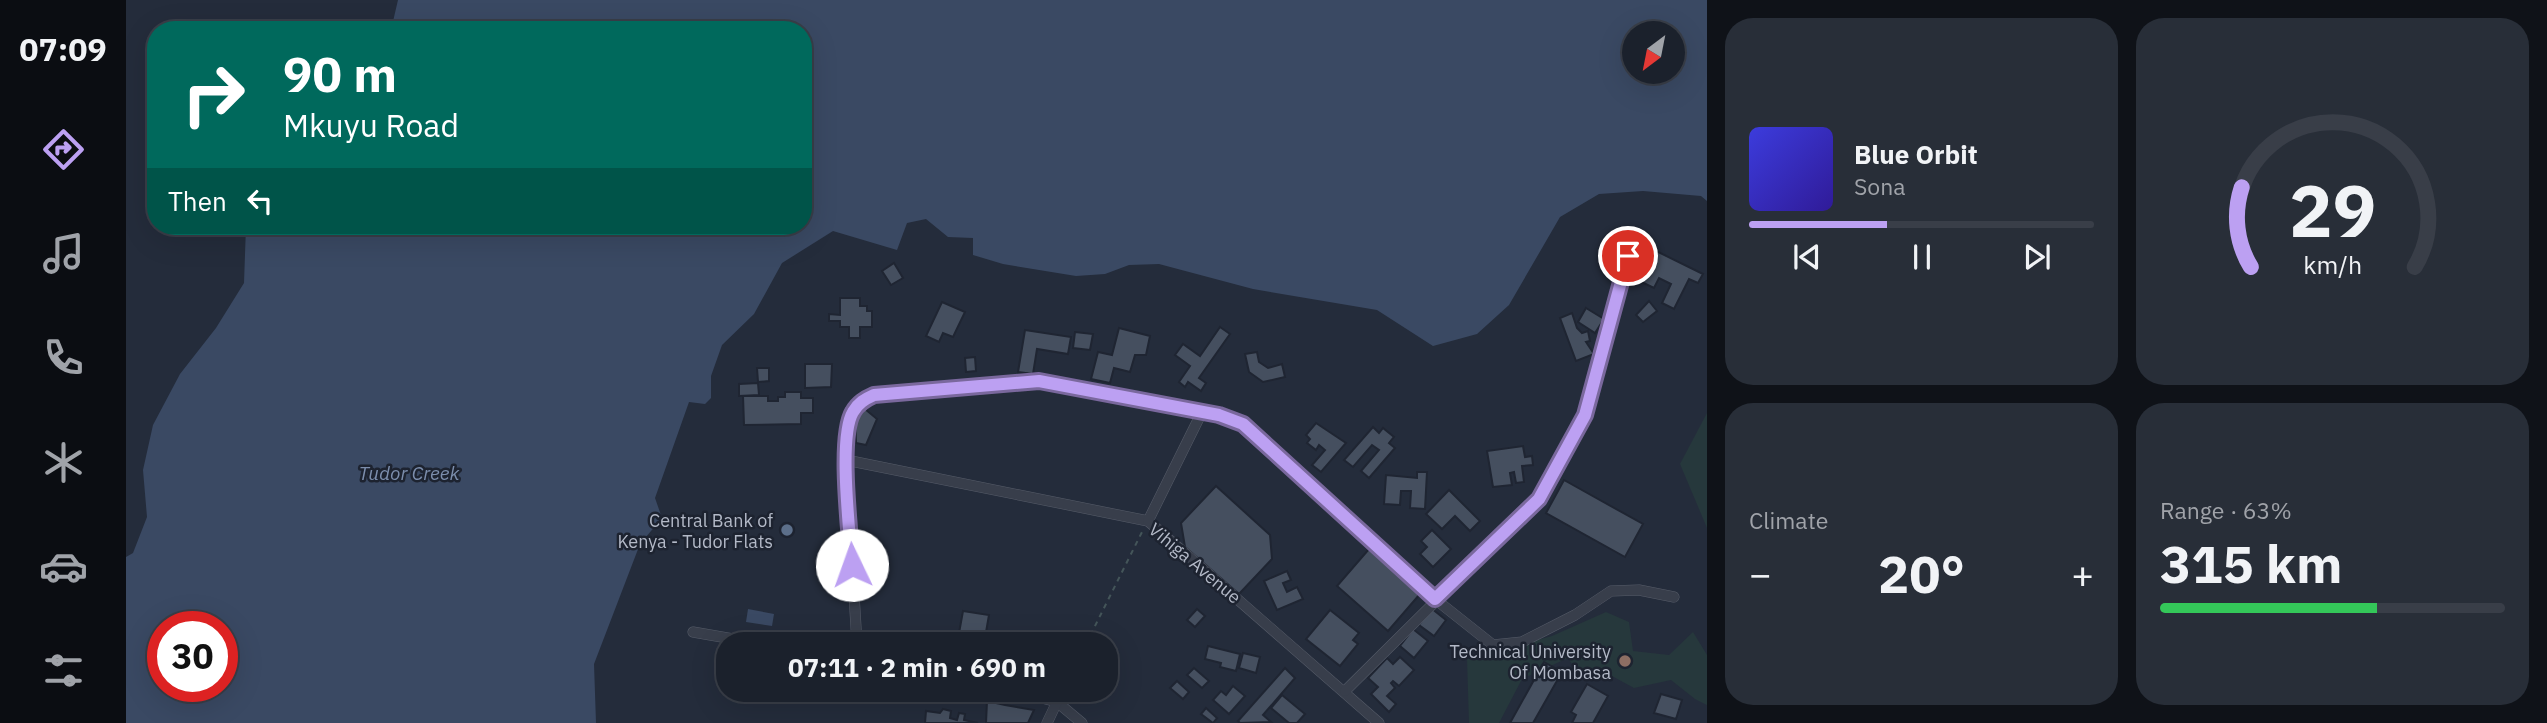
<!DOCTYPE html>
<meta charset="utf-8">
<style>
body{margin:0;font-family:"IBM Plex Sans",sans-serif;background:#282e38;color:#f1f3f6;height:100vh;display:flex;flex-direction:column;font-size:26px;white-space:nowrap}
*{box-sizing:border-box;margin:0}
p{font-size:23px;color:#a0a3a9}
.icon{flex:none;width:38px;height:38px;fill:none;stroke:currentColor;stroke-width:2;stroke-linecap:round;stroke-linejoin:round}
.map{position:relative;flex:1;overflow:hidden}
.panel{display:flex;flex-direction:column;gap:18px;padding:18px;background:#0f1218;width:840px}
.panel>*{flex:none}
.top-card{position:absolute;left:21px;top:21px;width:665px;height:214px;border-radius:28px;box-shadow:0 7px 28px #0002,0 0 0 2px #393e48;background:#00695c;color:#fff;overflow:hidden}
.needle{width:46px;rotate:212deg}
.buttons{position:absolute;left:1496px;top:21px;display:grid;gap:14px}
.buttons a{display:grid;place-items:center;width:63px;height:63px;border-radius:50%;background:#1b212c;box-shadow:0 7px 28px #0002,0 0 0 2px #393e48;font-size:35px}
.speed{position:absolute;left:21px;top:611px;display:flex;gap:14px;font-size:35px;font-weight:700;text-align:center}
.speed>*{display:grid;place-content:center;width:91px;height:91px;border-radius:50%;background:#1b212c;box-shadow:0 7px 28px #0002,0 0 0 2px #393e48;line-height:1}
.speed .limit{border:10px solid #d22;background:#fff;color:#111}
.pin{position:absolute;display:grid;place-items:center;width:60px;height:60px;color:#fff;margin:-30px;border:4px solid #fff;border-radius:50%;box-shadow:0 2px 7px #0007}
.me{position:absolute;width:77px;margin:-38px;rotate:357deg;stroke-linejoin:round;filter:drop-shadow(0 0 5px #0008)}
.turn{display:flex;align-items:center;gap:24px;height:147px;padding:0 21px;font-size:32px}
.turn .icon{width:91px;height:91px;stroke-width:2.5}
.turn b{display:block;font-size:49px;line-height:60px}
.then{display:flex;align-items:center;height:66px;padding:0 21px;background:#0003;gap:14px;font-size:26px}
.big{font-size:52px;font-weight:800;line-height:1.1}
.panel .tile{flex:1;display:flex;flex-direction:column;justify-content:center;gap:10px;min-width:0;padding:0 24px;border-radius:28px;background:#282e38}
.panel .dial{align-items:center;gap:0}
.dial svg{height:182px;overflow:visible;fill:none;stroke:#393e48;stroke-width:7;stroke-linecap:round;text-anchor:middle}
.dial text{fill:#f1f3f6;stroke:none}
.song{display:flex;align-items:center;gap:21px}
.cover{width:84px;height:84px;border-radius:10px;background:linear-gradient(135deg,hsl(240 70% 55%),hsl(250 70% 35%))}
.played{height:7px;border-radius:4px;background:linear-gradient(90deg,#bca0f2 40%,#393e48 40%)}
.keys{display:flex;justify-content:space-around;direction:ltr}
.heat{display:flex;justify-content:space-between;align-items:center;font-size:38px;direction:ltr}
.charge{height:10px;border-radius:5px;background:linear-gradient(90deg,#34c759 63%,#393e48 0)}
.panel .tiles{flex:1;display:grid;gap:18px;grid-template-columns:repeat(2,1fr)}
.trip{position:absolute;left:590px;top:632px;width:402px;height:70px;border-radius:28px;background:#1b212c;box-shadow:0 7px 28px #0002,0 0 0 2px #393e48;font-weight:800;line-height:70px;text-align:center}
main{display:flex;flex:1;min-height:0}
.tab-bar{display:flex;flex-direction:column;width:126px;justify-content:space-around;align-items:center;background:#0b0d12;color:#a0a3a9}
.tab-bar .icon{width:49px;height:49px}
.tab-bar .selected{color:#bca0f2}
.tab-bar b{font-size:32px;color:#f1f3f6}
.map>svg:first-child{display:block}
.green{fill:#26383c}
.water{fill:#3a4963;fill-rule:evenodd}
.building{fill:#454f5f;stroke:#1f2532;stroke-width:2}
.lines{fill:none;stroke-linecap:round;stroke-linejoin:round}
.street-casing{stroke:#565c69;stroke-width:11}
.path{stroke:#445559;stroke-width:2;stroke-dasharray:5 5;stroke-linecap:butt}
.street{stroke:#383e4b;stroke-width:10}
.route-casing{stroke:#7a689d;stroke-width:18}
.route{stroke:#bca0f2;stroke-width:12}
.service-dot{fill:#5c6f8a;stroke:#1d2330;stroke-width:2.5}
.education-dot{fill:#8d6e63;stroke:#1d2330;stroke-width:2.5}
.labels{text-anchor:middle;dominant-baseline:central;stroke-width:5;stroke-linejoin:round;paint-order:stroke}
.poi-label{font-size:18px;fill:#b3b9c7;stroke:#1d2330;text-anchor:end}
.street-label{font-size:18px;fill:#b3b9c7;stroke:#1d2330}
.water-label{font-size:19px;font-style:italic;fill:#7c8ead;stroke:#1d2330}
</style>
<main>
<nav class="tab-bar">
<b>07:09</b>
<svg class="icon selected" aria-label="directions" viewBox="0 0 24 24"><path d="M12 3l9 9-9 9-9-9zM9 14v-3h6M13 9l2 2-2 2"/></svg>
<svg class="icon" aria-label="music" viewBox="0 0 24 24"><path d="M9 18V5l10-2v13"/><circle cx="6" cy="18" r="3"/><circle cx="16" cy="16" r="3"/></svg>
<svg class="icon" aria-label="phone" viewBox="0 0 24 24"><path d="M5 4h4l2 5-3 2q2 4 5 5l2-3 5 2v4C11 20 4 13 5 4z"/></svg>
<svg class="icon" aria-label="climate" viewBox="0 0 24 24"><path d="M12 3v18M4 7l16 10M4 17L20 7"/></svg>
<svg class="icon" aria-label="car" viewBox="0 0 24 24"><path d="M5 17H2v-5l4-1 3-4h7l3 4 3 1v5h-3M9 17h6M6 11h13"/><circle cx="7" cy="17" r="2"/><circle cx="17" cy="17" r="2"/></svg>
<svg class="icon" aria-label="filters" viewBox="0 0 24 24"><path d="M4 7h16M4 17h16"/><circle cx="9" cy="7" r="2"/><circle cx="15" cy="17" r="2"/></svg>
</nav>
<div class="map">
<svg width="1581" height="723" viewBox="0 0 1581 723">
<rect width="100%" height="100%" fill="#242c3b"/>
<g class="green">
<polygon points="1581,413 1581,528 1554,464"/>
<polygon points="1480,612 1503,622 1507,651 1543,655 1567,632 1581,655 1581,705 1569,699 1545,680 1508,688 1486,676 1453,675 1442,658 1396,679 1373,723 1343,723 1341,659 1426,636"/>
</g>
<g class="water">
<path d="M272,0H1581V201L1575,196L1517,191L1473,194L1434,217L1383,305L1351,334L1307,346L1251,310L1127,289L1033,264L1003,265L979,274L950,276L877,264L847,255V238L822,237L800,219L781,223L771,250L707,231L656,263L628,314L596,345L585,376V398L579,404L563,402L529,498L536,518L514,544L468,664L470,723H0V557L7,553L21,517L17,470L27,425L54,374L90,328L118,283L120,226H677V30H265ZM1547,33V72H1508V33ZM37,626H96V686H37Z"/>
<polygon points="622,609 648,614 646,626 620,622"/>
</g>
<g class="building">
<polygon points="1522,247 1577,274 1572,283 1563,279 1548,309 1536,303 1545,284 1533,278 1528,288 1507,278"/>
<polygon points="768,263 777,278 765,285 756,271"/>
<polygon points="714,298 734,298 734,306 741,306 741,311 746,311 746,327 734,327 734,338 723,338 723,327 714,327 714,321 703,321 703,314 714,315"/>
<polygon points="1523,301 1531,311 1517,322 1510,315"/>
<polygon points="816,302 839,312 827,337 817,333 813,342 800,336"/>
<polygon points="1460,308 1478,319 1469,333 1452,322"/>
<polygon points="1446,313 1451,328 1456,333 1462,331 1464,341 1460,342 1468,354 1450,361 1434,318"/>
<polygon points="1094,327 1104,334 1073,378 1080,383 1075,391 1062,382 1059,387 1053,382 1064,366 1049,355 1057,344 1074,356"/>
<polygon points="993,328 1024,336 1020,355 1009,355 1004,372 988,368 984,383 965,379 972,352 986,355"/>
<polygon points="899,330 945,337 942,354 911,349 907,374 892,372"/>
<polygon points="949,332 967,334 964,350 947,348"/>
<polygon points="1131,352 1133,362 1142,368 1156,364 1159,377 1137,382 1123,372 1119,354"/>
<polygon points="849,357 850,371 840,372 839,358"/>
<polygon points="679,364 706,364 705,387 679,388"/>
<polygon points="631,368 643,368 643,381 632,382"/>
<polygon points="632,383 633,395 613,396 613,384"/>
<polygon points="659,392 675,392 675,398 687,398 687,413 675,413 675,424 618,425 617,396 642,396 642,401 652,401 652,397 659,397"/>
<polygon points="739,409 751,419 740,445 730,443 729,420"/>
<polygon points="1190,423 1220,443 1195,472 1186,465 1199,450 1193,445 1190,450 1181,443 1184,439 1180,435"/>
<polygon points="1247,427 1253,433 1257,428 1268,437 1263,443 1269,448 1243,478 1235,471 1253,450 1246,445 1227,467 1218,460"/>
<polygon points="1397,446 1399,457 1406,456 1407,465 1396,466 1398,482 1390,483 1388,472 1384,473 1386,485 1367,487 1361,451"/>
<polygon points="1291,472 1301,472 1299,509 1284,508 1285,491 1275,491 1274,505 1258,504 1260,475 1291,478"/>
<polygon points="1438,480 1517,524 1499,557 1420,513"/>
<polygon points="1090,486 1144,535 1146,559 1113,594 1059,547 1055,523"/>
<polygon points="1323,490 1354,521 1344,531 1329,516 1316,529 1300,514"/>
<polygon points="1306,530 1325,549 1307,567 1294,554 1301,547 1295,541"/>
<polygon points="1243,549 1294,594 1262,631 1211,586"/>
<polygon points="1161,571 1165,580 1157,583 1161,592 1171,587 1177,599 1151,610 1138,581"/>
<polygon points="1305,608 1320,620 1308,636 1293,625"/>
<polygon points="1071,609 1079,616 1069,627 1061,620"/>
<polygon points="1204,610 1233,633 1227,640 1232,644 1214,666 1180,639"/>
<polygon points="837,611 863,615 859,638 833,633"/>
<polygon points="1287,629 1302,641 1288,658 1274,646"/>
<polygon points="1082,646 1114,654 1110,671 1094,667 1095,663 1079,659"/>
<polygon points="1117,653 1134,657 1130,673 1113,668"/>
<polygon points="1274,657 1288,670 1273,686 1267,681 1265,683 1269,688 1261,696 1270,704 1263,712 1245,694 1252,687 1242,678 1261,658 1267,664"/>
<polygon points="1418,662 1436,672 1407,723 1384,723"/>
<polygon points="1068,668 1083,681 1076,688 1061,675"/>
<polygon points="1159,668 1169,678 1137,715 1145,722 1114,723 1112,721"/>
<polygon points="1051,681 1063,692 1057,699 1044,688"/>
<polygon points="1461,684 1482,696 1467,723 1446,723 1450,715 1445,712"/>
<polygon points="1107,686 1119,696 1103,714 1087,700 1095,691 1100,695"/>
<polygon points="1535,694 1556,700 1550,719 1528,713"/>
<polygon points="1156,695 1179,714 1171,723 1163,723 1145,708"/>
<polygon points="861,701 879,705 908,710 902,723 860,723"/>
<polygon points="1080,708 1091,718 1087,723 1075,714"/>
<polygon points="817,709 825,711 824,718 831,720 833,713 839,714 838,720 852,723 799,723 800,711 814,713"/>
</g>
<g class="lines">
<g class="street-casing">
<g id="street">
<polyline points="720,460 1022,521 1253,723"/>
<polyline points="1022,521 1076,412"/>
<polyline points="567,632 636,644"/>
<polyline points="731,644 720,460 725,414 734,401 748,395 913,381 1093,415 1117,423 1309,599 1367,645 1396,642 1449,615 1485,591 1513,590 1548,597"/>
<polyline points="886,690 931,702 956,723"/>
<polyline points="1219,691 1413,499 1459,415 1502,256"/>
<polyline points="921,723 931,702"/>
</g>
</g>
<polyline class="path" points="960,644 1016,532"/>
<use href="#street" class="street"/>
</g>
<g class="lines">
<g class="route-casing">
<path id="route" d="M726,565C724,533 712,437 727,412C732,403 739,399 748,395L913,381L1093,415L1117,424L1309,599L1413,499L1459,415L1502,256"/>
</g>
<use href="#route" class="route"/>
</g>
<circle class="service-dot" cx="661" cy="530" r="7"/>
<circle class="education-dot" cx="1499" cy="661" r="7"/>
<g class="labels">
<g class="poi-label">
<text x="647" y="520">Central Bank of<tspan x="647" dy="21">Kenya - Tudor Flats</tspan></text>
<text x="1485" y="651">Technical University<tspan x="1485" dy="21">Of Mombasa</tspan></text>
</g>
<g class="street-label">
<text transform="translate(1069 563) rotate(40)">Vihiga Avenue</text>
</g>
<g class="water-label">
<text x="283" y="473">Tudor Creek</text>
</g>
</g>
</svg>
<div class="buttons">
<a><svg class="needle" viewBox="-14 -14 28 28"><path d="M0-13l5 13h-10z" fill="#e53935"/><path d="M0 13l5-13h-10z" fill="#a0a3a9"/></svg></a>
</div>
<div class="speed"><div class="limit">30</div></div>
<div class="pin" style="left:1502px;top:256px;background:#d93025"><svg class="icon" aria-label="arrive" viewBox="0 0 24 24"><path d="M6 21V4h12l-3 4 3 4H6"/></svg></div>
<svg class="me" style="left:726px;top:565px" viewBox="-20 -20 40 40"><circle r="19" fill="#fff"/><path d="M0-13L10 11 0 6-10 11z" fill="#bca0f2"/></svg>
<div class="trip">07:11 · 2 min · 690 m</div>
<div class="top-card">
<div class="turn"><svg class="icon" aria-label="right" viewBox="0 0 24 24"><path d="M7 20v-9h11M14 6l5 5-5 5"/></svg><div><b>90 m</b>Mkuyu Road</div></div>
<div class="then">Then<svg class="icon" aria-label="left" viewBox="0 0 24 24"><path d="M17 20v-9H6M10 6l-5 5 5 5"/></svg></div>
</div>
</div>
<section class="panel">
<div class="tiles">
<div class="tile">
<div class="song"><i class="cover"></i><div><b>Blue Orbit</b><p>Sona</p></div></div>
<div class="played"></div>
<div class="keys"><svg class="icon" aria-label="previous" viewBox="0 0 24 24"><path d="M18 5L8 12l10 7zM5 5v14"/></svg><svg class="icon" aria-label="pause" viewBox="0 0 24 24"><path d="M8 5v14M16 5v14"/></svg><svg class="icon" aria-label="next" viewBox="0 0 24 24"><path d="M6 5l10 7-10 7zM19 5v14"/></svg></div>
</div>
<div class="tile dial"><svg viewBox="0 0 100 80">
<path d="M14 69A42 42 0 1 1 86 69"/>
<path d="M14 69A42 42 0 0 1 10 34" stroke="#bca0f2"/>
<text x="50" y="56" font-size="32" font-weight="700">29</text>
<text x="50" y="72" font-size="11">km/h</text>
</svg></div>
<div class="tile"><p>Climate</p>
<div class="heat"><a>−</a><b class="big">20°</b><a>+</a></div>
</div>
<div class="tile"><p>Range · 63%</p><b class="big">315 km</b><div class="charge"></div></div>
</div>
</section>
</main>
